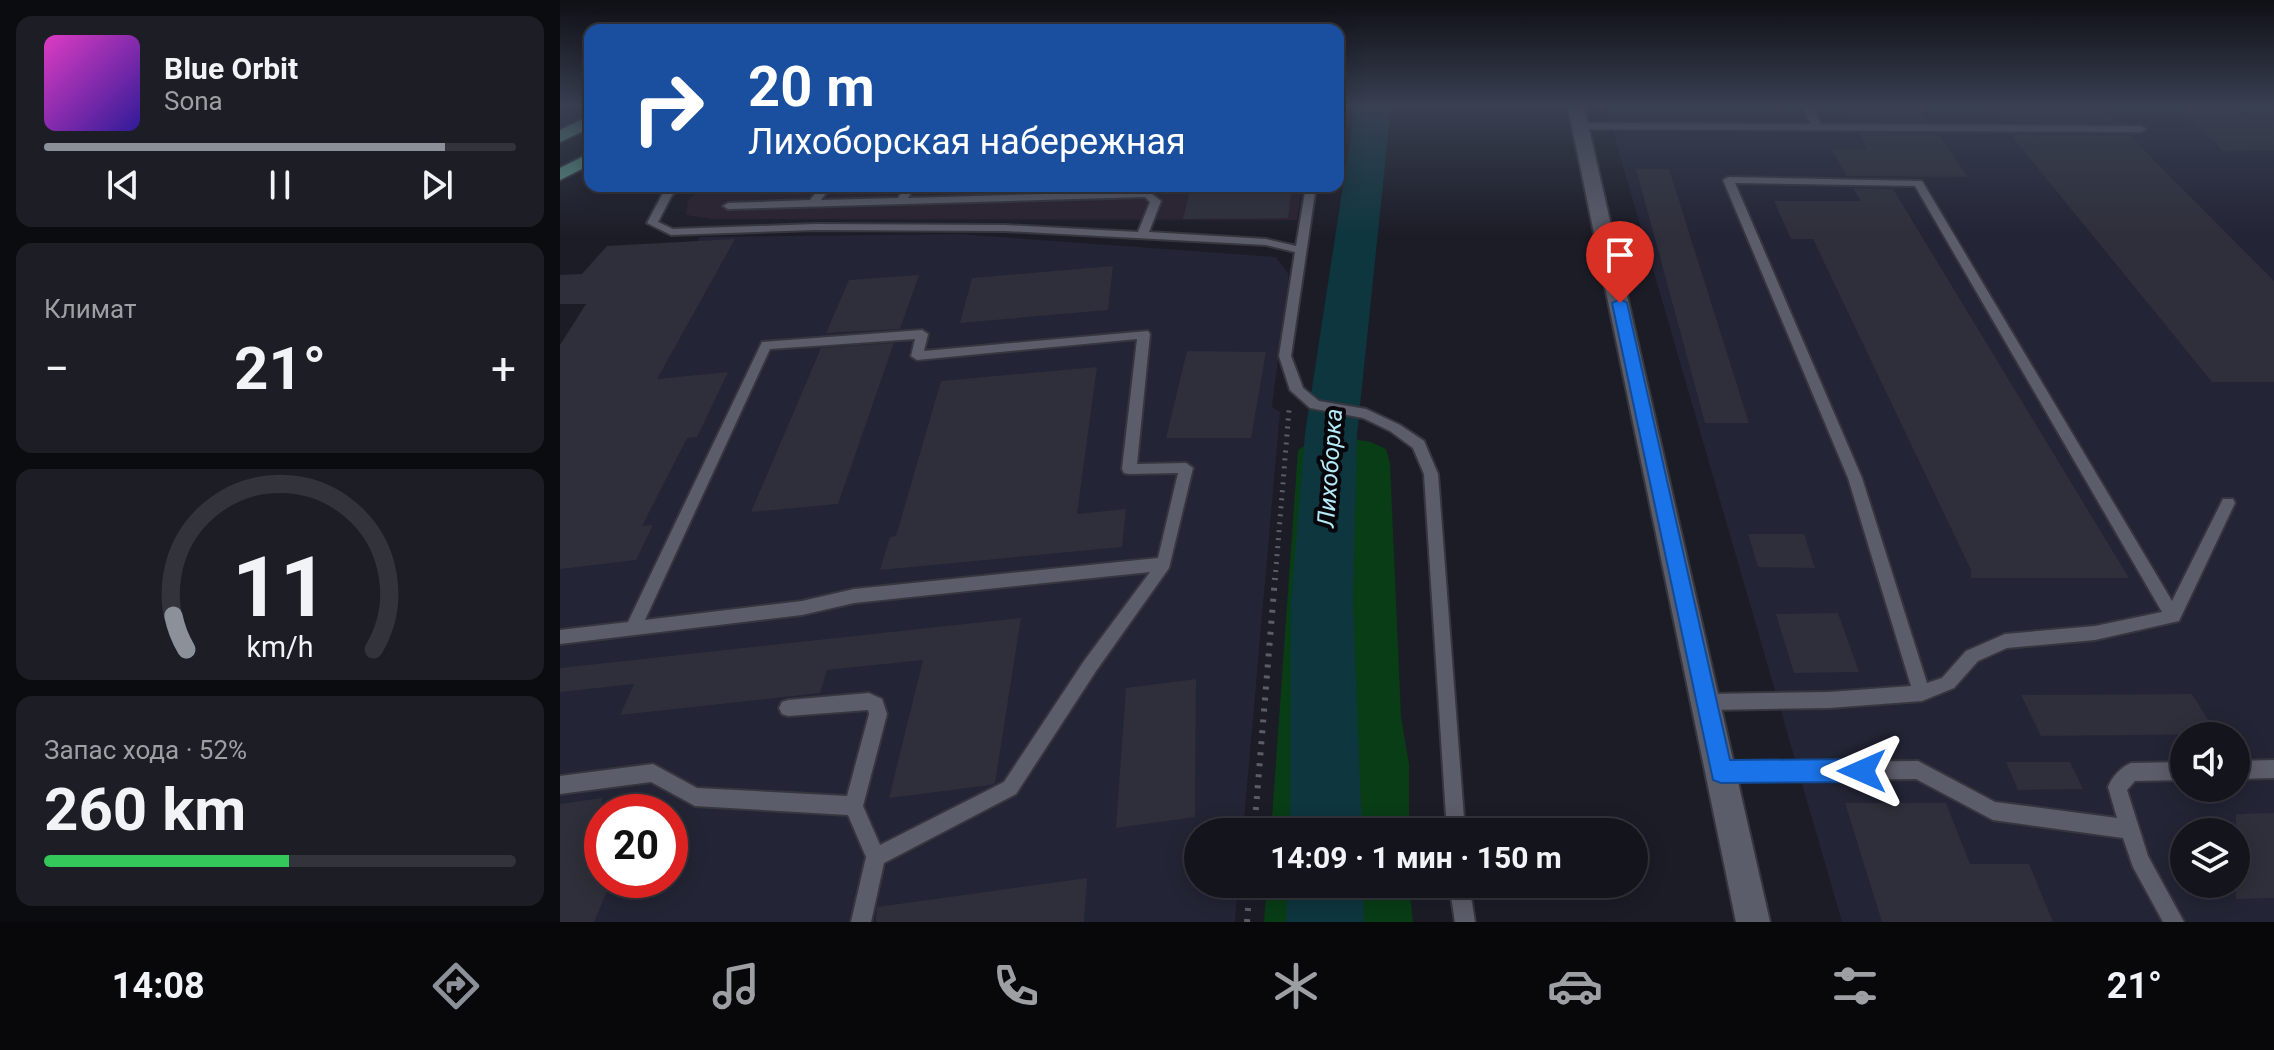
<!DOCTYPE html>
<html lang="ru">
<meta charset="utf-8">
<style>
body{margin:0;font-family:Roboto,sans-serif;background:#1d1e25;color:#f1f3f6;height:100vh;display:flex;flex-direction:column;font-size:30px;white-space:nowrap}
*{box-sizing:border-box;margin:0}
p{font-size:26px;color:#9d9fa3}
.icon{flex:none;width:44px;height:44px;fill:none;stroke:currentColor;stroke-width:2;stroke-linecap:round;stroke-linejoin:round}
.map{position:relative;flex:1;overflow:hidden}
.drawer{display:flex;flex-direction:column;gap:16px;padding:16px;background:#0b0c0f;width:560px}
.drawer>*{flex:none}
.guide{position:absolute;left:24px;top:24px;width:760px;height:168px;border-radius:16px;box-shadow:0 4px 20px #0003,0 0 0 2px #33343b;background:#1a4fa0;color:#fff;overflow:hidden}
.buttons{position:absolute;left:1610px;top:722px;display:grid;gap:16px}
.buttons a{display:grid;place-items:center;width:80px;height:80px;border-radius:50%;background:#14151c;box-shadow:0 4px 20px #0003,0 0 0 2px #33343b;font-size:40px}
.speed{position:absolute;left:24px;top:794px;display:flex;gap:16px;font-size:40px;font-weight:700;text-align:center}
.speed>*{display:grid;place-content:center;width:104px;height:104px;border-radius:50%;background:#14151c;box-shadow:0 4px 20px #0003,0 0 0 2px #33343b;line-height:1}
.speed .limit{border:12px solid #d22;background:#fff;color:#111}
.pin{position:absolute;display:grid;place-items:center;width:68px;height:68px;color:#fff;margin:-82px -34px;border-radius:50% 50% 50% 0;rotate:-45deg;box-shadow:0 0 8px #0007}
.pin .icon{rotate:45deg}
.me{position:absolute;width:88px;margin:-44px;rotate:270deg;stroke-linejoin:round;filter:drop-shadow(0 0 6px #0008)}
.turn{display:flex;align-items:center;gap:28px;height:168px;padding:0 32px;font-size:36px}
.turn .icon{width:104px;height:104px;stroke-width:2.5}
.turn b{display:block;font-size:56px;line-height:68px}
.big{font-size:60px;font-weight:700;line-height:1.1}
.drawer .widget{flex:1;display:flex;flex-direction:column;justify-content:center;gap:12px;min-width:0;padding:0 28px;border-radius:16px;background:#1d1e25}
.drawer .dial{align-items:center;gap:0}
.dial svg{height:208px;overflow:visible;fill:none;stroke:#33343b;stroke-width:7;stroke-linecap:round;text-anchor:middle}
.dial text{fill:#f1f3f6;stroke:none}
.song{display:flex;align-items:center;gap:24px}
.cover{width:96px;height:96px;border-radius:12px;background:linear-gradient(135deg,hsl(310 70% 55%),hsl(250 70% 35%))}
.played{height:8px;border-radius:4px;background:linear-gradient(90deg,#8c9099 85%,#33343b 85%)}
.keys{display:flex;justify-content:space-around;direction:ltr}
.heat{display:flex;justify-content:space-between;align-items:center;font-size:44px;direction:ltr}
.charge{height:12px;border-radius:6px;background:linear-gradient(90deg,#34c759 52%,#33343b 0)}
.trip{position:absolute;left:624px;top:818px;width:464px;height:80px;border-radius:40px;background:#14151c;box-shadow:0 4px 20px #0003,0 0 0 2px #33343b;font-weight:700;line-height:80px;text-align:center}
.dock{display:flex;height:128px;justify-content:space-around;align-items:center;background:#08080b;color:#9d9fa3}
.dock .icon{width:56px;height:56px}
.dock .current{color:#8c9099}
.dock b{font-size:36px;color:#f1f3f6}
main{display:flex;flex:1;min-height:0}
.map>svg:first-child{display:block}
.commercial{fill:#2a202e}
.built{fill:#232435;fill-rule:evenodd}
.green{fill:#083d16}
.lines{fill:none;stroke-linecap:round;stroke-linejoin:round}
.river{fill:#0e363e;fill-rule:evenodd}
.building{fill:#2e2f3a}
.service-casing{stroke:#35363e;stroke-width:4}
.tertiary-casing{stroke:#35363e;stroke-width:4}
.primary-casing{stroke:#35363e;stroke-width:4}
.path-far1{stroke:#5c5d66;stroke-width:5;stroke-dasharray:2 6;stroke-linecap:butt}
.path{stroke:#5c5d66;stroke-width:6;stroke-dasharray:3 8;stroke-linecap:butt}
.service{fill:#5c5d6a;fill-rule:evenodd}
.tertiary{fill:#5c5d6a;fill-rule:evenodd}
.primary{fill:#5a9786;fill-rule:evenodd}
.route{fill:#1a73e8;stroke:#114b97;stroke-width:2}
.labels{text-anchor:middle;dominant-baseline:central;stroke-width:8;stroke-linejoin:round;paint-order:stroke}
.water-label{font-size:24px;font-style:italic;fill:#b4eaf7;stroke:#07070b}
</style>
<main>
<section class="drawer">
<div class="widget">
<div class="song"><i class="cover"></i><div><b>Blue Orbit</b><p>Sona</p></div></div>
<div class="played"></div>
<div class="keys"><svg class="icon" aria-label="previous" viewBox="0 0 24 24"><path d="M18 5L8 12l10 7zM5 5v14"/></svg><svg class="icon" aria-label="pause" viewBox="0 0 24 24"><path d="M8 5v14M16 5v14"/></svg><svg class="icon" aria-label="next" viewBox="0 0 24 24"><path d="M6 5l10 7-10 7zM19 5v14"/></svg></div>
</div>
<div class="widget"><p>Климат</p>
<div class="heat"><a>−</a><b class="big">21°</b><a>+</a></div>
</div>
<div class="widget dial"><svg viewBox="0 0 100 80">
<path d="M14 69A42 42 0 1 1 86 69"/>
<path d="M14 69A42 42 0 0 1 9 56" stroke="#8c9099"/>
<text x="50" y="56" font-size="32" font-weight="700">11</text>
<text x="50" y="72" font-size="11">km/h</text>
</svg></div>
<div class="widget"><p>Запас хода · 52%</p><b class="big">260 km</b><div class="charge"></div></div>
</section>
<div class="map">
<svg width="1714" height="922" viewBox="0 0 1714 922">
<rect width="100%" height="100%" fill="#1b1c26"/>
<polygon class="commercial" points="144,186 742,186 737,220 151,219 126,215 128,200"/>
<g class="built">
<path d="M1046,107H1714V922H1282ZM1624,736H1676V788H1624ZM1624,832H1676V884H1624Z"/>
<path d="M399,234L716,257L729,275L712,407L720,412L683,832H638V884H678L675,922H0V449L97,297L140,237ZM42,812H110V880H42Z"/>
</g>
<g class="green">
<polygon points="775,436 811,442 826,449 830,463 841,717 849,764 849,832 711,832 738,450 752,441"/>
<polygon points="707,884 849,884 853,922 704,922"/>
</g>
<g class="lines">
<g class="river">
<polygon points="795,107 831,107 797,434 793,602 802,832 730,832 731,602 745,434"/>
<polygon points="727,884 803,884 804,922 726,922"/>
</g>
</g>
<g class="building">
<polygon points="1281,107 1358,107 1369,122 1290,121"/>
<polygon points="1427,107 1541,107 1557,123 1440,122"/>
<polygon points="1615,107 1673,107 1688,120 1714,120 1714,150 1663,151"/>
<polygon points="1298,133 1378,134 1408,177 1287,176 1271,149 1307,149"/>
<polygon points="1450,134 1569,135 1714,281 1714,382 1652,382"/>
<polygon points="1076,169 1109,169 1189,423 1145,423"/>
<polygon points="1293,188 1333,189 1569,578 1411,578 1411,570 1253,239 1231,239 1214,201 1301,201"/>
<polygon points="731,193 728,218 623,219 629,194"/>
<polygon points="175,239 97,379 168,372 137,437 127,438 82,526 93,525 76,560 0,569 0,345 26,304 0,304 0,275 22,274 47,246"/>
<polygon points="553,266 548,310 400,323 412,278"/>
<polygon points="359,275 340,329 266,333 289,280"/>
<polygon points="334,343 278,504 191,512 261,348"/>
<polygon points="627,351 706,352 691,438 606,438"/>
<polygon points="537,367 517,514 566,509 562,547 320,570 330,537 336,536 381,381"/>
<polygon points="1188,534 1244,534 1255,568 1198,567"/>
<polygon points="1278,613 1299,672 1234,673 1216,614"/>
<polygon points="461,618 435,783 431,785 329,798 363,660 267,670 260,693 60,715 74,684 0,692 0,668"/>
<polygon points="636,679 635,817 556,828 566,688"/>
<polygon points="1632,694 1657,734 1481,736 1461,695"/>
<polygon points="1446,762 1510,762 1523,789 1458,790"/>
<polygon points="42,798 42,880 52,880 34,922 0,922 0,804"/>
<polygon points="1285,803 1386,803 1410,864 1469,864 1493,922 1322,922"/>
<polygon points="1714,813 1714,898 1676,899 1676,814"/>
<polygon points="527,878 524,922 316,922 317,907"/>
</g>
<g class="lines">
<g class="service-casing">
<g id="service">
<polygon points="1242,107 1252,107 1261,124 1581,126 1586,129 1581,132 1020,129 1015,126 1020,123 1251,124"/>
<path d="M1168,177L1362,181L1612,601L1663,499H1673L1675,503L1619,621L1535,640L1447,648L1418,661L1394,688L1362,701L1269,708L1147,710L1141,708L1138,702L1141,696L1147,694L1269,692L1351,686L1288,478L1163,180ZM1175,183L1355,186L1602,612L1535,626L1445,634L1406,651L1382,678L1367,683L1302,478Z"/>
<polygon points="110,186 122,186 112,195 98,222 113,229 256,224 445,225 578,232 590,202 585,197 168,209 163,206 168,203 250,200 261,186 271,186 261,200 338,198 345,186 355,186 348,198 588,191 601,201 589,232 706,239 736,246 746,186 756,186 731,356 743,388 759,401 806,409 840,425 864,441 878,474 905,832 887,832 864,474 853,448 830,431 803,418 750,408 730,390 719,356 735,252 706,245 445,231 256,230 111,235 87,223 103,193"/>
<path d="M362,330L368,334L364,351L588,331L590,334L577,464L626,463L633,468L609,568L536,671L456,794L324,863L311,922H291L306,857L288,815L135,806L91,782L0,794V776L93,764L137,788L287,796L309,714L308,710L228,716L222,714L219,708L222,702L228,700L309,693L322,699L327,714L303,806L320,845L444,782L524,661L590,572L294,603L242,615L0,644V630L68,622L202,342ZM355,339L351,356L357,360L577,339L562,469L564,473L569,474L618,473L598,558L294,589L242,601L85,620L210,349Z"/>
<polygon points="1714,760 1714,778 1676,779 1676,761"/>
<path d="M1358,761L1435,802L1557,818L1548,787C1552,777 1561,767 1571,763L1624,762V780L1575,781L1567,790L1588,856L1624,922H1603L1573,867L1563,838L1433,820L1356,779L1161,781L1155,778L1152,772L1155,766L1161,763Z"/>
<polygon points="889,884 909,884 915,922 895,922"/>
</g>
</g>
<g class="tertiary-casing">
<polygon id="tertiary" points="1008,107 1024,107 1210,922 1176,922"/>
</g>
<g class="primary-casing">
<g id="primary">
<polygon points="30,116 30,128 0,142 0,130"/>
<polygon points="30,153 30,165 0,180 0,168"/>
</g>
</g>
<polyline class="path-far1" points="715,580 729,410"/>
<g class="path">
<polyline points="694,832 715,578"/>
<polyline points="687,922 690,884"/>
</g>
<use href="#service" class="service"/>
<use href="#tertiary" class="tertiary"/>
<use href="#primary" class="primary"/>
</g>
<linearGradient id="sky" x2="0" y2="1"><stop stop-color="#0f0f15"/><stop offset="0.45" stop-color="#394052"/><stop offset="1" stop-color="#394052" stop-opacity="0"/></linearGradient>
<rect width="1714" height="236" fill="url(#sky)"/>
<polygon class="route" points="1060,299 1067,303 1170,760 1302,759 1310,763 1313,771 1310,779 1302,782 1161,783 1153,780 1052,303"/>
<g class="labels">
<g class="water-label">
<text transform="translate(770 468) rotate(-86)">Лихоборка</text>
</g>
</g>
</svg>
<div class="buttons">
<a><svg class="icon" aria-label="sound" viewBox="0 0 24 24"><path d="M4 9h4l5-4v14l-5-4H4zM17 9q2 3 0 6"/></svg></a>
<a><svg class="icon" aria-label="layers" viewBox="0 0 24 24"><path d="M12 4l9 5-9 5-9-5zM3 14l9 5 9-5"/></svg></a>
</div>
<div class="speed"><div class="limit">20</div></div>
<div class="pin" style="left:1060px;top:303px;background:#d93025"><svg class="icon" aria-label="arrive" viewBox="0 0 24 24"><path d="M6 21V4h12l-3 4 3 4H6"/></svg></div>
<svg class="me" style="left:1302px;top:771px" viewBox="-20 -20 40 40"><path d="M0-17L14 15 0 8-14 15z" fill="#1a73e8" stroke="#fff" stroke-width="4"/></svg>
<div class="trip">14:09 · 1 мин · 150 m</div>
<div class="guide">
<div class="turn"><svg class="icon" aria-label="right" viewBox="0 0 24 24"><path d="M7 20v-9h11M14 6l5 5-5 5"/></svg><div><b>20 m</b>Лихоборская набережная</div></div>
</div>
</div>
</main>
<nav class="dock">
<b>14:08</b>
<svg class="icon current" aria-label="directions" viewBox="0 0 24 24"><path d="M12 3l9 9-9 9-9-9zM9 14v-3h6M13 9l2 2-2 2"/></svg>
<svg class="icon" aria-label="music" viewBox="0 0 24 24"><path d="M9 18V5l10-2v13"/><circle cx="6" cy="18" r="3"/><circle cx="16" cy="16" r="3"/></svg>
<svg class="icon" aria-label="phone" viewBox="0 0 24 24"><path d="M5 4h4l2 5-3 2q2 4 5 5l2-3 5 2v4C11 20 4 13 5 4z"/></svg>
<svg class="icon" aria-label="climate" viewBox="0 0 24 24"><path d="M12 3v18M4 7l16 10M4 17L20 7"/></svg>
<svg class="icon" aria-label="car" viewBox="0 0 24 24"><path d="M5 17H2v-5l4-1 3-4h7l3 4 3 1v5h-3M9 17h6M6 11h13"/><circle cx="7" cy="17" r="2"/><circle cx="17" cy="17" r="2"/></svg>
<svg class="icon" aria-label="filters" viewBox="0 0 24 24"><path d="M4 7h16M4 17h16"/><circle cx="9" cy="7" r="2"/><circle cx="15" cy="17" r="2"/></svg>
<b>21°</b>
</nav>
